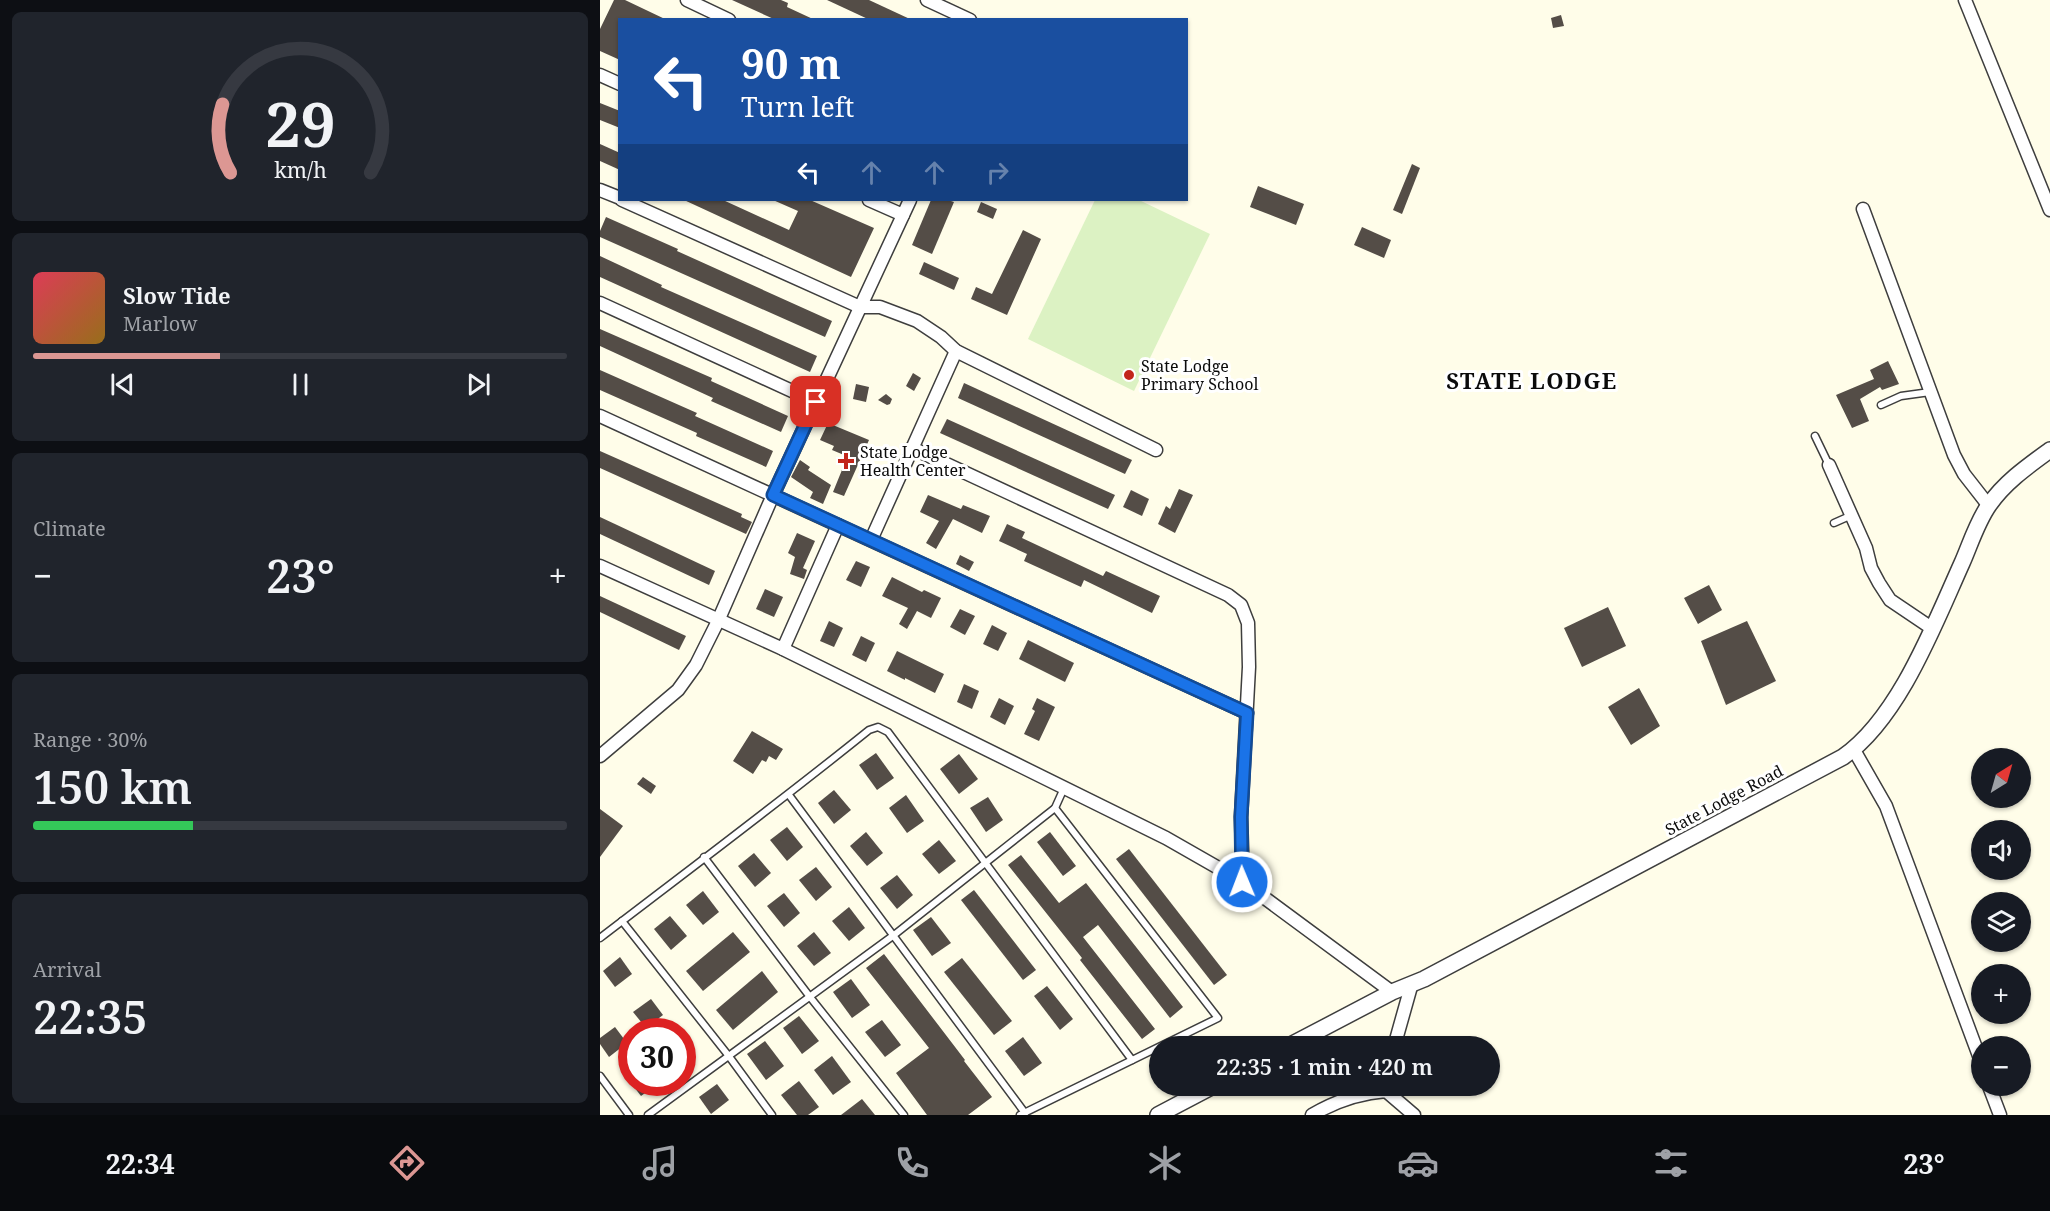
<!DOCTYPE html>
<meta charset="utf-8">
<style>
body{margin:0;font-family:"Noto Serif",serif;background:#20242c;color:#f1f3f6;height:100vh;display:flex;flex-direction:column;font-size:22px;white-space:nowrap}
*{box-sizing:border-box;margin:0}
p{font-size:20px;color:#9ea1a6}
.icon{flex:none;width:33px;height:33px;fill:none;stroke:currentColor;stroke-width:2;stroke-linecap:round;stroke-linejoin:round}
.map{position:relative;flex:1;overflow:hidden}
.sheet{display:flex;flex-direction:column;gap:12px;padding:12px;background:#0d0f14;width:600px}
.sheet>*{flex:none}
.top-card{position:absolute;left:18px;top:18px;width:570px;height:183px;border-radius:0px;box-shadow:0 2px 4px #0004;background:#1a4fa0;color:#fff;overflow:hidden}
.needle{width:39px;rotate:37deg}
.fabs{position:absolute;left:1371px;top:748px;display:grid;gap:12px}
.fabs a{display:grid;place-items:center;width:60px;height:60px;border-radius:50%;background:#171b24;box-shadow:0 2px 4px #0004;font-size:30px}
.speed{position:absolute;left:18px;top:1018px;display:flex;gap:12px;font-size:30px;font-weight:700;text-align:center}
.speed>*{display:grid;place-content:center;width:78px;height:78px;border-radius:50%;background:#171b24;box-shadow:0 2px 4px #0004;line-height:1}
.speed .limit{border:9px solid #d22;background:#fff;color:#111}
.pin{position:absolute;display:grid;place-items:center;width:51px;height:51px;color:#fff;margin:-26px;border-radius:12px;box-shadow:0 3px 9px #0006}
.me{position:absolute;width:66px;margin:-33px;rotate:359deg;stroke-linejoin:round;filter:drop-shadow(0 0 4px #0008)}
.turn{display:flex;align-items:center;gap:21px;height:126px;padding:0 24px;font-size:27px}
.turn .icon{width:78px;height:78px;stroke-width:2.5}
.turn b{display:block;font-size:42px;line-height:51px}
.lanes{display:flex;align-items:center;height:57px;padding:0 24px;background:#0003;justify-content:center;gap:30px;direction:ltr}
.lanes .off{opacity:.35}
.big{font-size:45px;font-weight:600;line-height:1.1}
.sheet .tile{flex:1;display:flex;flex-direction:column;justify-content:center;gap:9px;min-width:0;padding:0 21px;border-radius:9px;background:#20242c}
.sheet .dial{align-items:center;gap:0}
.dial svg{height:156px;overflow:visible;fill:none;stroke:#363941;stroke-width:7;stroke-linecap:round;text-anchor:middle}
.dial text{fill:#f1f3f6;stroke:none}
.song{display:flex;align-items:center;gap:18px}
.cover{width:72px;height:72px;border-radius:9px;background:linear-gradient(135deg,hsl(350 70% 55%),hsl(40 70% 35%))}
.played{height:6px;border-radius:3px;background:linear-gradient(90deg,#dc9793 35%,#363941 35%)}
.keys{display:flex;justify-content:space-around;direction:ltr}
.heat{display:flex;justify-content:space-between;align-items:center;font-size:33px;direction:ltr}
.charge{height:9px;border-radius:4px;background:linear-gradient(90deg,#34c759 30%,#363941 0)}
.trip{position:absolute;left:549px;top:1036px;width:351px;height:60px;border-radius:30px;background:#171b24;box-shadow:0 2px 4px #0004;font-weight:600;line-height:60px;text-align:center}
.menu{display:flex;height:96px;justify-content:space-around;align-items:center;background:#090b0e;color:#9ea1a6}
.menu .icon{width:42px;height:42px}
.menu .selected{color:#dc9793}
.menu b{font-size:27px;color:#f1f3f6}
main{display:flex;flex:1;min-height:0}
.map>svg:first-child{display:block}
.pitch{fill:#dcf2c3}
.building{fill:#544d47}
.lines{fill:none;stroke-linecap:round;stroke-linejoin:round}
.service-casing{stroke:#3e3e3e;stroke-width:9}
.minor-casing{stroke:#3e3e3e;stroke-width:15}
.tertiary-casing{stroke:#3e3e3e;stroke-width:18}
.service{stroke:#fff;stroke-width:6}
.minor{stroke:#fff;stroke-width:12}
.tertiary{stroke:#fff;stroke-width:15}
.route-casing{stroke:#114b97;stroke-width:15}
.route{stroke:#1a73e8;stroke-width:10}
.poi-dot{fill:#c2261b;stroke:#fff;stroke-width:2}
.labels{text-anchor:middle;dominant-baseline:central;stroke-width:6;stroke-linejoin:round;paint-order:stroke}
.poi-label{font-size:16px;fill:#0b0b0b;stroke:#fff;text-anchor:start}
.street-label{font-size:16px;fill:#0b0b0b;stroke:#fff}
.district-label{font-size:22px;font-weight:bold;letter-spacing:1.5px;fill:#0b0b0b;stroke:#fff}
</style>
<main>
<section class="sheet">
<div class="tile dial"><svg viewBox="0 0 100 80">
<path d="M14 69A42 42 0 1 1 86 69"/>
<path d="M14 69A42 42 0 0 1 10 34" stroke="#dc9793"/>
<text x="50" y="56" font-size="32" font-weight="700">29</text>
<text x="50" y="72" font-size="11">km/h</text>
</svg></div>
<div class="tile">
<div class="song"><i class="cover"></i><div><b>Slow Tide</b><p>Marlow</p></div></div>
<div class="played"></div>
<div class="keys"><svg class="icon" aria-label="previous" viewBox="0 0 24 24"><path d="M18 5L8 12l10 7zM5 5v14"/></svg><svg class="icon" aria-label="pause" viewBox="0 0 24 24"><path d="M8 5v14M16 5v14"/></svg><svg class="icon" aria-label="next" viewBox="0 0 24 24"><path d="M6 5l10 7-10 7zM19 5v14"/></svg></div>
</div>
<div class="tile"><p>Climate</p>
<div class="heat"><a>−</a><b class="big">23°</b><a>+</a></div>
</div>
<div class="tile"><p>Range · 30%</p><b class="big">150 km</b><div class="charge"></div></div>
<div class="tile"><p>Arrival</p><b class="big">22:35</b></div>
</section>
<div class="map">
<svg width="1450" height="1115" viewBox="0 0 1450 1115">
<rect width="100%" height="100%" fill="#fffde9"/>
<polygon class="pitch" points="495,200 539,200 610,234 534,391 428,339"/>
<g class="building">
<polygon points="14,0 25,0 67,20 20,20 20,60 0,51 0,29"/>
<polygon points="132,0 181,0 188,3 187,7 215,20 176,20"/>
<polygon points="227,0 269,0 312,20 270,20"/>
<polygon points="961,15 964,26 953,28 951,18"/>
<polygon points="0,103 20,111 20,128 0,120"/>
<polygon points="0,144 20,153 20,170 0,161"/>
<polygon points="812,164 820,168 802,214 793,210"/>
<polygon points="658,186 704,204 696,225 650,207"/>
<polygon points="84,200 123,200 189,230 198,211 173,200 210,200 274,228 251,277"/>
<polygon points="331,200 348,200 354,202 332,254 312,245"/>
<polygon points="381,202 397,209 393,219 377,212"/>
<polygon points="6,217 78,249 77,251 232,321 225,337 0,237 0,231"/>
<polygon points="762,227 791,240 784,258 754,245"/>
<polygon points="423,230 441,239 407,315 371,299 376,287 392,294"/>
<polygon points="0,256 62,285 61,287 217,356 210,372 0,277"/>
<polygon points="324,262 359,278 354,290 319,274"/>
<polygon points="0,329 112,378 111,381 188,416 181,432 111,401 113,398 0,346"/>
<polygon points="1288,361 1299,384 1282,390 1280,387 1260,399 1269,421 1252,428 1236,395 1274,379 1270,370"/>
<polygon points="0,370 97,413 95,416 173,451 166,467 96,436 97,433 0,390"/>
<polygon points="313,373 321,378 314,391 306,386"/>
<polygon points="364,383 532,460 525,474 358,398"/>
<polygon points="256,384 269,387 266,402 253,399"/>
<polygon points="286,394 292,399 290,404 287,405 278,400"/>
<polygon points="347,419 515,495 508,509 340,433"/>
<polygon points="228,423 269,440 244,496 233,492 244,465 240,463 244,455 232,450 234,446 220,440"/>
<polygon points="0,451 142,514 141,517 152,522 146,534 0,468"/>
<polygon points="200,460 210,467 208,470 231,485 223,504 210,498 213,492 191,477"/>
<polygon points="579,489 593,495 575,533 558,524 566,506 570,509"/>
<polygon points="531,490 549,499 542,516 523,507"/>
<polygon points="328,495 361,509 363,505 390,516 382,533 353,519 336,549 326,543 339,521 320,512"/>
<polygon points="0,517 115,571 109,585 0,534"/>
<polygon points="407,524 425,532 422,538 503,576 506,571 560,596 552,613 484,580 481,587 424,561 427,554 399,541"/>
<polygon points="197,533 215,541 203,568 207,570 204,579 190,574 195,557 188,553"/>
<polygon points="360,555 374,562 369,571 356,564"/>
<polygon points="256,561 270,567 261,587 246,580"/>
<polygon points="292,577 322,592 324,590 341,598 331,618 317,611 307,629 299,624 308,608 282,596"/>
<polygon points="1109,585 1122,610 1098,624 1084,598"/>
<polygon points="165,589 183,597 174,617 156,609"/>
<polygon points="0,596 86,636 79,650 0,612"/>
<polygon points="1008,607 1026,646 982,667 964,628"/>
<polygon points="360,609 375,616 365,635 350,627"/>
<polygon points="229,621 243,628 234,647 220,641"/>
<polygon points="1147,621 1176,681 1126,705 1101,641"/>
<polygon points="392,625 407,633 398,651 383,644"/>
<polygon points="261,636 275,643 266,662 252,655"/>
<polygon points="428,640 474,663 465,682 419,659"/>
<polygon points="297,651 344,674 335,693 305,678 305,680 287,671"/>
<polygon points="364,684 379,691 372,709 357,702"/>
<polygon points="1039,688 1060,726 1031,745 1008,707"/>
<polygon points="399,698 414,706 405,725 390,717"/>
<polygon points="437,698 455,707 439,741 424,734 435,711 432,709"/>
<polygon points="152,731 183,749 176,760 169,756 166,762 162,760 153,774 133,761"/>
<polygon points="276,753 294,778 277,790 259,765"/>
<polygon points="359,754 378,779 359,794 340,769"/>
<polygon points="43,777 56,786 51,794 37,784"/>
<polygon points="234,790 251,810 234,824 218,803"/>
<polygon points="306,795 324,821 307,833 289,808"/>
<polygon points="388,797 403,820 386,832 370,808"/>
<polygon points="0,809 23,826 0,857"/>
<polygon points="187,827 203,847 187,861 170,840"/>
<polygon points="266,832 283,853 267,866 250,846"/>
<polygon points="450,832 476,866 463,876 437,842"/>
<polygon points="339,840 356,861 339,874 322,854"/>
<polygon points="529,849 627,975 614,985 516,859"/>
<polygon points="154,853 171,873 155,887 138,866"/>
<polygon points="421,855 459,903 486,883 583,1007 570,1018 498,925 483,937 555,1029 542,1039 480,960 482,958 408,865"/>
<polygon points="216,867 232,887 216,901 199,880"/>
<polygon points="297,875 313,895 297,909 280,888"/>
<polygon points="374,890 436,970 423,980 361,900"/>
<polygon points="103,891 119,912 103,925 86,905"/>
<polygon points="184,893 200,913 184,927 167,906"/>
<polygon points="249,907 265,928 249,941 232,921"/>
<polygon points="70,916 87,936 71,950 54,929"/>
<polygon points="331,917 351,943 332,956 313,930"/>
<polygon points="133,932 150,952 103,991 86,971"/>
<polygon points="214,932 231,953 214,966 197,946"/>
<polygon points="284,954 365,1060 364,1061 392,1097 368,1115 327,1115 296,1073 329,1048 266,968"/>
<polygon points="20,957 32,974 15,987 3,971"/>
<polygon points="362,958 412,1021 394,1035 344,972"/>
<polygon points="162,971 178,992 133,1030 116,1010"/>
<polygon points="251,979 270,1005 252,1018 233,992"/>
<polygon points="447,986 473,1019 460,1030 434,996"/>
<polygon points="51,999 63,1015 46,1028 33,1012"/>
<polygon points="199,1016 219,1041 202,1054 183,1028"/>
<polygon points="282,1020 301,1045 285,1057 265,1032"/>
<polygon points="15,1027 27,1043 9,1057 0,1044 0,1038"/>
<polygon points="423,1037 442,1063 424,1076 405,1051"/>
<polygon points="165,1041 184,1066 166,1080 147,1054"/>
<polygon points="232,1056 251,1082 233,1095 214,1070"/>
<polygon points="199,1081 219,1107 208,1115 197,1115 181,1095"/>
<polygon points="31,1083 59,1083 41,1096"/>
<polygon points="117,1084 129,1100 111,1114 99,1097"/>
<polygon points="262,1099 275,1115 241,1115"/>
</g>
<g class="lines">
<g class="service-casing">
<g id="service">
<polyline points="1281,405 1301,396 1330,392"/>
<polyline points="1215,436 1229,465"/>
<polyline points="1234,523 1252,515"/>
<polyline points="189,795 425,1113"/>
<polyline points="104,857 210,997 304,1115"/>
<polyline points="22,921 128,1055 172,1115"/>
<path d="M0,938C90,869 181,801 269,730L278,727L288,732L532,1060"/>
<polyline points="0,1076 29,1115"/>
<polyline points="48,1115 294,935 384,864 455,808 464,788"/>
<polyline points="420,1115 618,1018 455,808"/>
</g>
</g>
<g class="minor-casing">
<g id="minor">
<polyline points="87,0 129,20"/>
<polyline points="327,0 370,20"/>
<polyline points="1365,0 1450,210"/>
<polyline points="0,75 20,84"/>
<polyline points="0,190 20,198"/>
<polyline points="22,200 260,307 280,307 317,321 341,337 356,351 556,450"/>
<polyline points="269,200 303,215"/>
<polyline points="1263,209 1354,455 1364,474 1389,506"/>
<polyline points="0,303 216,402"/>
<polyline points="0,416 647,713"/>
<polyline points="312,448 628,595 641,605 648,623 649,667 641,817 643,882"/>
<polyline points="1229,465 1266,548 1271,568 1279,583 1290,600 1333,629"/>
<polyline points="271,540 356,351"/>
<polyline points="0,566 183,649 566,838 643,882 792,992"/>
<polyline points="183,649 238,525"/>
<polyline points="1254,750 1286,806 1382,1064"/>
<polyline points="0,756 78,690 96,665 118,621 173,495 310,200"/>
<polyline points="794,1047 812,983"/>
<polyline points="1389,1086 1400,1115"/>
<path d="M712,1115C734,1102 760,1093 786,1091L814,1115"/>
</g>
</g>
<g class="tertiary-casing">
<g id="tertiary">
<path d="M687,1047L792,992L824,979L1243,757C1299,718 1334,625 1362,563C1370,545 1377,522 1389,505C1405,482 1428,466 1450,450"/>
<polyline points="558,1115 613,1086"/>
</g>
</g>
<use href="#service" class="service"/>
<use href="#minor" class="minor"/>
<use href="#tertiary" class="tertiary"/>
</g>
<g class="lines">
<g class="route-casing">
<polyline id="route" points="216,402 173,495 647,713 641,817 642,882"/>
</g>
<use href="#route" class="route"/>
</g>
<g class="poi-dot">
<circle cx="529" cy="375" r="6"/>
<path d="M243 452h6v6h6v6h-6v6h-6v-6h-6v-6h6z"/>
</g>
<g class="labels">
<g class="poi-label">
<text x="541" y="366">State Lodge<tspan x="541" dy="18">Primary School</tspan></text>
<text x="260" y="452">State Lodge<tspan x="260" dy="18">Health Center</tspan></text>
</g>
<g class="street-label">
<text transform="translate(1124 800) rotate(-28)">State Lodge Road</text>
</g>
<g class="district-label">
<text x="932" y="380">STATE LODGE</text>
</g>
</g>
</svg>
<div class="fabs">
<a><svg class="needle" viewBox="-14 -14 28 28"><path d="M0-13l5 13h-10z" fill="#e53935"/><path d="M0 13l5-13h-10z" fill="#9ea1a6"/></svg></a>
<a><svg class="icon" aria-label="sound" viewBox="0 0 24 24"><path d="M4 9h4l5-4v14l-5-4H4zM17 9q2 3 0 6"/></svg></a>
<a><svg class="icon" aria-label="layers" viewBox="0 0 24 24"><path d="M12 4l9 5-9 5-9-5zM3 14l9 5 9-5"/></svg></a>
<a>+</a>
<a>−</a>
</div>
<div class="speed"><div class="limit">30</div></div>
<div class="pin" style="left:216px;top:402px;background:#d93025"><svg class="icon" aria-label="arrive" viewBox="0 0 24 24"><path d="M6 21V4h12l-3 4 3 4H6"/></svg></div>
<svg class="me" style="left:642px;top:882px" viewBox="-20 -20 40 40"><circle r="17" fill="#1a73e8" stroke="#fff" stroke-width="3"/><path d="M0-11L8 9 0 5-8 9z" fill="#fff"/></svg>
<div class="trip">22:35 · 1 min · 420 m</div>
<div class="top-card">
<div class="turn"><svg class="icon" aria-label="left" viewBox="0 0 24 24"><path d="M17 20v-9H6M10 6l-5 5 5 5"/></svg><div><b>90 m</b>Turn left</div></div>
<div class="lanes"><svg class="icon" aria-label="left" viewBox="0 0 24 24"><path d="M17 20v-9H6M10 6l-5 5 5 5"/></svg><svg class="icon off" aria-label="ahead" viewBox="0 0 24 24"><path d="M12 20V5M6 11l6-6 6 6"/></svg><svg class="icon off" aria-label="ahead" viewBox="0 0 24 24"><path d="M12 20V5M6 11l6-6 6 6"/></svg><svg class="icon off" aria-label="right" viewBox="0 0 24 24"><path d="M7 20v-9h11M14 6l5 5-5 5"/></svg></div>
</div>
</div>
</main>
<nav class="menu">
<b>22:34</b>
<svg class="icon selected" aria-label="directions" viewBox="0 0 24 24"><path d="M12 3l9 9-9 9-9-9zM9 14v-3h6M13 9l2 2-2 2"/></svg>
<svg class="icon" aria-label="music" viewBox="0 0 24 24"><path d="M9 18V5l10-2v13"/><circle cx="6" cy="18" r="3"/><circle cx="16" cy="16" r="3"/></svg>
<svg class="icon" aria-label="phone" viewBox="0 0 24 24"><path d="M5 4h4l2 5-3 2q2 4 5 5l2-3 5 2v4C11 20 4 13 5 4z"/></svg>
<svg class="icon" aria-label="climate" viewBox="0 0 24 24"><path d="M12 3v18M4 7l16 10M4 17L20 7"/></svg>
<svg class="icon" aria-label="car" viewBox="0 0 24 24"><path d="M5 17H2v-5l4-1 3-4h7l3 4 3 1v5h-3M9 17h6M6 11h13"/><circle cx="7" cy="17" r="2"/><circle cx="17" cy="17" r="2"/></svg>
<svg class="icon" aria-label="filters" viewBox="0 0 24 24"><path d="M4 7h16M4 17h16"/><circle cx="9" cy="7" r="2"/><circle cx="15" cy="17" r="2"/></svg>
<b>23°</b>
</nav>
